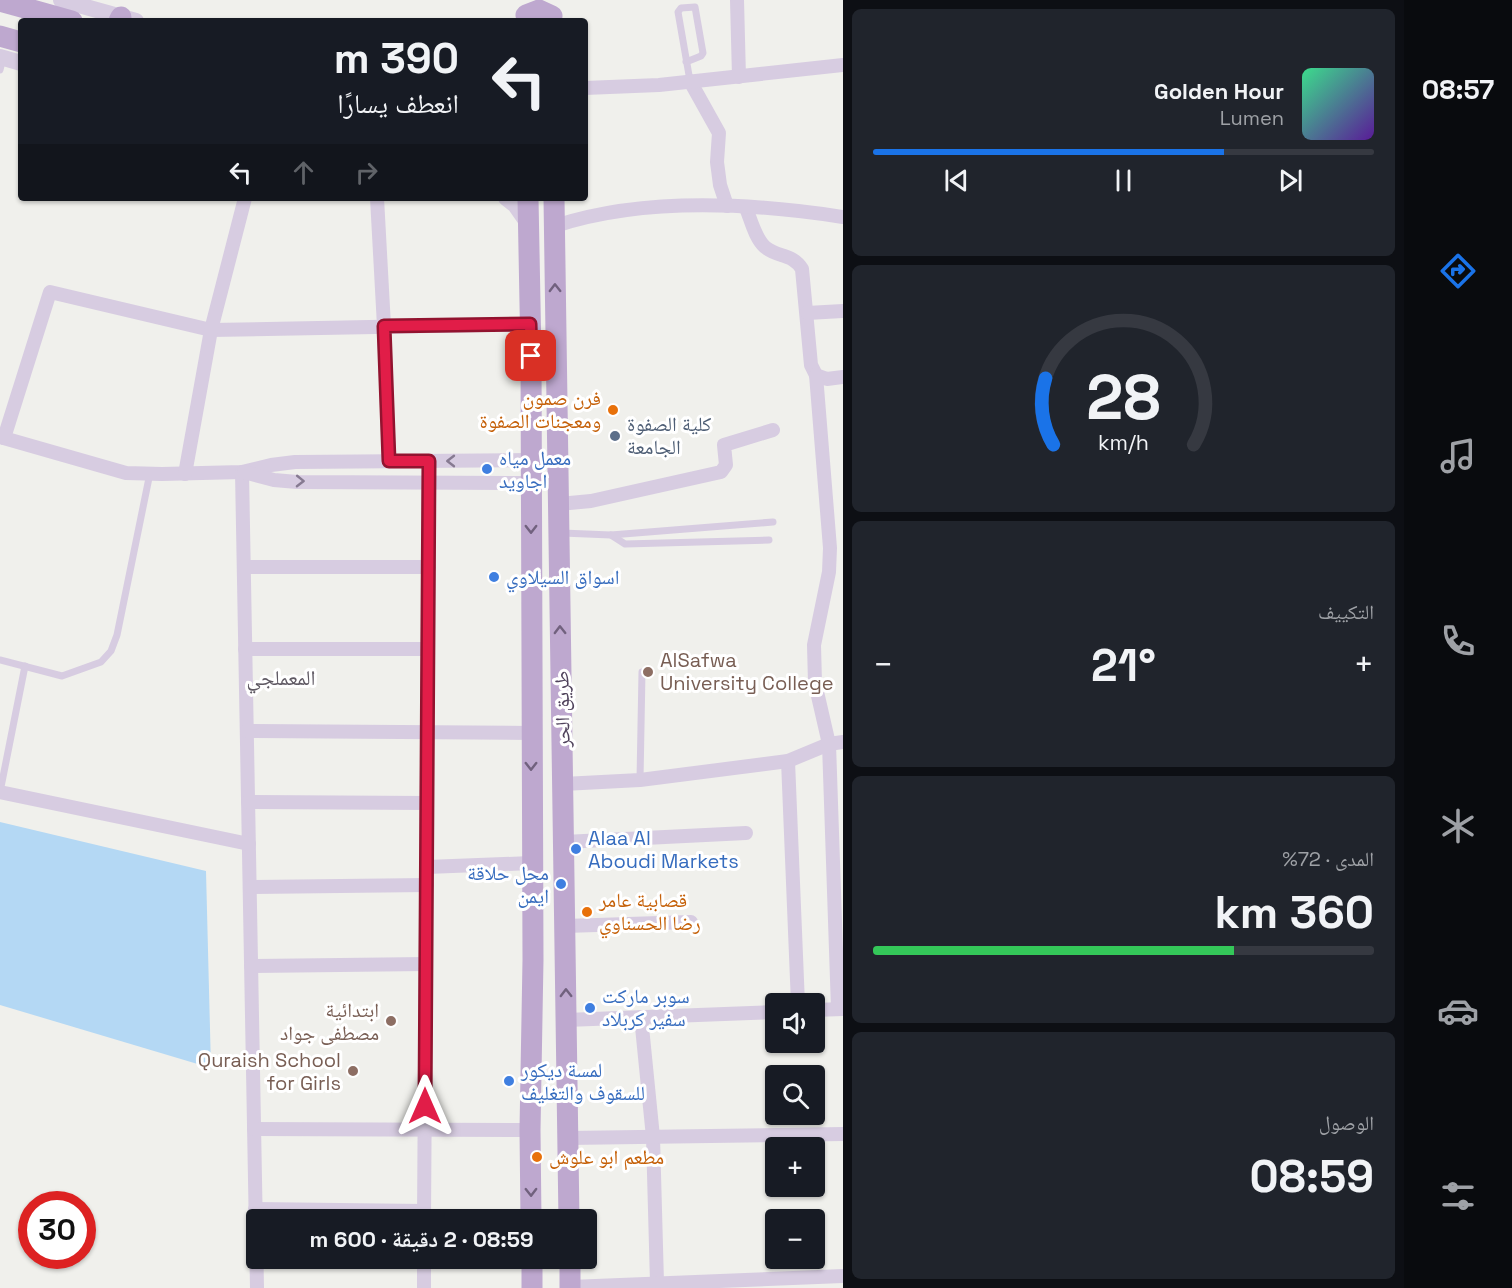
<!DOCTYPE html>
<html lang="ar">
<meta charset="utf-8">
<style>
body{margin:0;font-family:"Space Grotesk","Noto Naskh Arabic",sans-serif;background:#20242c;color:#f1f3f6;direction:rtl;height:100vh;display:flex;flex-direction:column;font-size:22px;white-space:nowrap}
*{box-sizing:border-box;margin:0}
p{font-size:20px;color:#9ea1a6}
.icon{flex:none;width:33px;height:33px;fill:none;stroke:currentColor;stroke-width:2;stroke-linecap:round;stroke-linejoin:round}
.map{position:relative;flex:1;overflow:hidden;direction:ltr}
.details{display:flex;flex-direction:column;gap:9px;padding:9px;background:#0d0f14;width:561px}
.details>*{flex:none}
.hud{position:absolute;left:18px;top:18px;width:570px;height:183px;border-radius:6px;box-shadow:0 2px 4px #0004;direction:rtl;background:#171b24;color:#f1f3f6;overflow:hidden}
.buttons{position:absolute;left:765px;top:993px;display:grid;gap:12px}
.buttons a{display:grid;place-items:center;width:60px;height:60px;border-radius:6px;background:#171b24;box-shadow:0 2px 4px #0004;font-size:30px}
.speed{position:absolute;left:18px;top:1191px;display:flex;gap:12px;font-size:30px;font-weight:700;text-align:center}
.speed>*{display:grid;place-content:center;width:78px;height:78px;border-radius:50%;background:#171b24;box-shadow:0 2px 4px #0004;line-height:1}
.speed .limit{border:9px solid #d22;background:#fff;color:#111}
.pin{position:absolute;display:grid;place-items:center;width:51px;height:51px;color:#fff;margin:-26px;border-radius:12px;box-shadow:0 3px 9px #0006}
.me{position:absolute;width:66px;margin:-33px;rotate:0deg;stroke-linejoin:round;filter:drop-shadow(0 0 4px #0008)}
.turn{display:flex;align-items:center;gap:21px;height:126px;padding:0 30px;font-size:27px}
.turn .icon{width:78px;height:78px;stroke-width:2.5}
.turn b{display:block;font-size:42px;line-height:51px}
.lanes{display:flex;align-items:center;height:57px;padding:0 30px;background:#0003;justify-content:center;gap:30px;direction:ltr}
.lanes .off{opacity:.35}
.big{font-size:45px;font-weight:800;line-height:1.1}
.details .card{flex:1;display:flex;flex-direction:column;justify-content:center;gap:9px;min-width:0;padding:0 21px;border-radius:9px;background:#20242c}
.details .dial{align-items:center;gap:0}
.dial svg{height:156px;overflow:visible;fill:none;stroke:#363941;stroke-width:7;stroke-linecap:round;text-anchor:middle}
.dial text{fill:#f1f3f6;stroke:none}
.song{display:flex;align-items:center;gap:18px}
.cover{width:72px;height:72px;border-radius:9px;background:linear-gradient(135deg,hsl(150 70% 55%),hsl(270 70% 35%))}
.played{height:6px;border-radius:3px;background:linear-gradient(90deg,#1a73e8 70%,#363941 70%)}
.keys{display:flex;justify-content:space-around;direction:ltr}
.heat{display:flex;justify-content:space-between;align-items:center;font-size:33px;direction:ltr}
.charge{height:9px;border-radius:4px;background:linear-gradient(90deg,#34c759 72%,#363941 0)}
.trip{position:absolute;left:246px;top:1209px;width:351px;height:60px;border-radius:6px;background:#171b24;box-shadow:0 2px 4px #0004;font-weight:800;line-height:60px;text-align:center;direction:rtl}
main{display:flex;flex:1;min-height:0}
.dock{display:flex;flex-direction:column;width:108px;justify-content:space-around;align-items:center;background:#090b0e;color:#9ea1a6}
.dock .icon{width:42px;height:42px}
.dock .on{color:#1a73e8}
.dock b{font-size:27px;color:#f1f3f6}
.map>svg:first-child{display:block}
.green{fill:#b4d8f4}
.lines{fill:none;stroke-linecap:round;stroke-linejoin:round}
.service{stroke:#d7cce1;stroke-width:7}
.minor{stroke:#d7cce1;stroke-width:14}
.tertiary{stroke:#d7cce1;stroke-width:16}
.primary{stroke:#bea8cf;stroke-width:21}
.oneway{stroke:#71617e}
.oneway2{stroke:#867a91}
.route-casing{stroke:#92132f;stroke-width:15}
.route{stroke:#e11d48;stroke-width:10}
.food-dot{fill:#e8710a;stroke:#fff;stroke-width:2}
.service-dot{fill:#5c6f8a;stroke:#fff;stroke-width:2}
.shop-dot{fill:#3f7fe0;stroke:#fff;stroke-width:2}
.education-dot{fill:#8d6e63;stroke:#fff;stroke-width:2}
.labels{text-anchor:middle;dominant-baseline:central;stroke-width:6;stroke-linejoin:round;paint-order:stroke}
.food-label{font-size:20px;fill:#c56008;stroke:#fff;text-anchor:start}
.service-label{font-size:20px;fill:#4e5e75;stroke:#fff;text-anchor:start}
.shop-label{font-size:20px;fill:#366cbe;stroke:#fff;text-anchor:start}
.education-label{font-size:20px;fill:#785e54;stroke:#fff;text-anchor:end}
.street-label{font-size:20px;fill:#50435c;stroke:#fff}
.neighbourhood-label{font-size:21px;fill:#5e5862;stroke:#fff}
</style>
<main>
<nav class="dock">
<b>08:57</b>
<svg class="icon on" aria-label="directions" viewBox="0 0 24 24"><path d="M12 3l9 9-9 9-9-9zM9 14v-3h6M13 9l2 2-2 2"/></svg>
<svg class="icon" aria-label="music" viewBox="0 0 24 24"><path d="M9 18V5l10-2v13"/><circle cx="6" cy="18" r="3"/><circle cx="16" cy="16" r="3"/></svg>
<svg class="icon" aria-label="phone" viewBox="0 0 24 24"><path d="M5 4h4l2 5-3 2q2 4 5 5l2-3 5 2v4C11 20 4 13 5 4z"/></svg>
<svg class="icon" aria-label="climate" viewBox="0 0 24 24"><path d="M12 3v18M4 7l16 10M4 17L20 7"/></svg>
<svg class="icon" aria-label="car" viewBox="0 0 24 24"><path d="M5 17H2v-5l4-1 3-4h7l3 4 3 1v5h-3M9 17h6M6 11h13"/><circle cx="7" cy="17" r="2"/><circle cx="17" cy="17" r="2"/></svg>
<svg class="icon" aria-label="filters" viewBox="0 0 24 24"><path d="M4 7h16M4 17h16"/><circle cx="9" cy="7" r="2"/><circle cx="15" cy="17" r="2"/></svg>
</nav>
<section class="details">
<div class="card">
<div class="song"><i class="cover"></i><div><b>Golden Hour</b><p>Lumen</p></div></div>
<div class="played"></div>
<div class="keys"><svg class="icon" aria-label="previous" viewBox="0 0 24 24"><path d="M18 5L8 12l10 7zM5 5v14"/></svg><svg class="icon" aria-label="pause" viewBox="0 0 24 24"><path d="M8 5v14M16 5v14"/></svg><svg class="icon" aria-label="next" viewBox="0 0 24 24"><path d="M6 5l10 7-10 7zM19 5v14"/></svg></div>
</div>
<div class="card dial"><svg viewBox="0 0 100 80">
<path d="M14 69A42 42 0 1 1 86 69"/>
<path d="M14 69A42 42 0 0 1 10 35" stroke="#1a73e8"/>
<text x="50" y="56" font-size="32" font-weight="700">28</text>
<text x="50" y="72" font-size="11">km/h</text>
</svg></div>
<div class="card"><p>التكييف</p>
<div class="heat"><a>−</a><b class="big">21°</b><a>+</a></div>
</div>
<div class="card"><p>المدى · 72%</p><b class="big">360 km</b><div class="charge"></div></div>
<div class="card"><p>الوصول</p><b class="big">08:59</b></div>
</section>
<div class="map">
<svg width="843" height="1288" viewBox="0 0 843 1288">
<rect width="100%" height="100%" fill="#f0f0ec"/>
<polygon class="green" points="0,822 206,871 211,1068 0,1005"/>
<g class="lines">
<g class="service">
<polyline points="686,62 701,56 703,53 695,7 681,8 678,12 690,81"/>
<polyline points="0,70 3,58"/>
<polyline points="562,533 611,535 773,522"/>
<polyline points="611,535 625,544 769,540"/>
<polyline points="0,660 62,676 101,662 111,651 117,635 150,473"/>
<polyline points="640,780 642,672"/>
<polyline points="0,792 25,666"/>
</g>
<g class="minor">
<polyline points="737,0 739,77"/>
<polyline points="690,81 719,133 717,162 720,185 727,206"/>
<polyline points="585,88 659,85 843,65"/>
<polyline points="377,198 384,326 389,461"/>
<path d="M746,208C751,220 755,238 765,247C778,258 792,253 802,269L811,365L816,375L827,379L843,377"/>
<path d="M555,226C643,197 752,203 843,217"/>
<polyline points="807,313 843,311"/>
<polyline points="816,375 830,548 829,572 814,645 815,683 829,744 838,1009"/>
<polyline points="0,437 126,473 162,474 242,472 271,465 295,462 531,460"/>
<polyline points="4,438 50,292 211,330 530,324"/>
<polyline points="242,472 257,1288"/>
<polyline points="244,472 274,480 297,482 531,483"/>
<polyline points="185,474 211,330 245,198"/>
<polyline points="559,504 591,501 721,472 726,465 724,445 773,430"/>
<polyline points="244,567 429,567"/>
<polyline points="245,649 428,649"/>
<polyline points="247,731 531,733"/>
<polyline points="788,761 798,1004"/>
<polyline points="563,784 640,780 788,761 829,744 843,742"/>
<polyline points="0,792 249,844"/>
<polyline points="248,802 427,803"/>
<polyline points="564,842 746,833"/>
<polyline points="427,867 531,863"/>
<polyline points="250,887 427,885"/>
<polyline points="565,926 691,922"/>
<polyline points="251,966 426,964"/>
<polyline points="814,1010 843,1009"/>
<polyline points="641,1017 653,1137 657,1283"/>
<polyline points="566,1020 776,1012"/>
<polyline points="254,1129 530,1130"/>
<polyline points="568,1138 843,1134"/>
<polyline points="255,1209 424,1211"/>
<polyline points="424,1220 429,461"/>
<polyline points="570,1287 843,1276"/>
<polyline points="424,1288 424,1258"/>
</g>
<g class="tertiary">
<polyline points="61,0 136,21"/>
<polyline points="0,57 21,63"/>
<polyline points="506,198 515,205 529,225"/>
</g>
<g class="primary">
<polyline points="0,1 72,21"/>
<polyline points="526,15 539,10 552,16"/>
<polyline points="119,21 121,17"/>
<polyline points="0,36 21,42"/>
<polyline points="528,198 531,356 533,960 530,1130 531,1220"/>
<polyline points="554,198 569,1220"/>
<polyline points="532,1258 532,1288"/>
<polyline points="570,1258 570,1288"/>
</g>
</g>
<defs><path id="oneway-chevron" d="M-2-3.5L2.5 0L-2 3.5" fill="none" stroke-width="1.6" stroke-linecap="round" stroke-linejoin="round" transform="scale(1.5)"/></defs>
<g class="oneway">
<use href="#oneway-chevron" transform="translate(555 288) rotate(-91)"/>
<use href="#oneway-chevron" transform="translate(531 529) rotate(90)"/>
<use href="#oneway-chevron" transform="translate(560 630) rotate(-91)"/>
<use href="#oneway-chevron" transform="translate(531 766) rotate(90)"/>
<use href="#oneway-chevron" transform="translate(566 993) rotate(-91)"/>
<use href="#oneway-chevron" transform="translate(531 1192) rotate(89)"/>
</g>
<g class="oneway2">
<use href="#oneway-chevron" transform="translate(451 461) rotate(180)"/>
<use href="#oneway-chevron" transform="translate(300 481) rotate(1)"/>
</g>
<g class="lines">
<g class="route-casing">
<polyline id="route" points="425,1106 429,461 389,461 384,326 530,324 531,356"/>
</g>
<use href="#route" class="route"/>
</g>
<g class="food-dot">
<circle cx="613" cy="410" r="6"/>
<circle cx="587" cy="912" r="6"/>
<circle cx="537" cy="1157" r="6"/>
</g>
<circle class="service-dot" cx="615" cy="436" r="6"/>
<g class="shop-dot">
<circle cx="487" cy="469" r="6"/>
<circle cx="494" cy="577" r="6"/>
<circle cx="576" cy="849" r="6"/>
<circle cx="561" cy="884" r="6"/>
<circle cx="590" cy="1008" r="6"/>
<circle cx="509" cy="1081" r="6"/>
</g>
<g class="education-dot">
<circle cx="648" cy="672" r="6"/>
<circle cx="391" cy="1021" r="6"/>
<circle cx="353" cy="1071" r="6"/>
</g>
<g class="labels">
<g class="food-label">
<text x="601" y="398" text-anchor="end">فرن صمون<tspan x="601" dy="23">ومعجنات الصفوة</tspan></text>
<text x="599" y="900">قصابية عامر<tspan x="599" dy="23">رضا الحسناوي</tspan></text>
<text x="549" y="1157">مطعم ابو علوش</text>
</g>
<g class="service-label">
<text x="627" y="424">كلية الصفوة<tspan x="627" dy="23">الجامعة</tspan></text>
</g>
<g class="shop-label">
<text x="499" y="458">معمل مياه<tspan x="499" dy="23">اجاويد</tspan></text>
<text x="506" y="577">اسواق السيلاوي</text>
<text x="588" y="838">Alaa Al<tspan x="588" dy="23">Aboudi Markets</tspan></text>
<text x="549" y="873" text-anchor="end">محل حلاقة<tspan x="549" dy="23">ايمن</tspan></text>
<text x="602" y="996">سوبر ماركت<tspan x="602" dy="23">سفير كربلاد</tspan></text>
<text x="521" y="1070">لمسة ديكور<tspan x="521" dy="23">للسقوف والتغليف</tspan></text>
</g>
<g class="education-label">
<text x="660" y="660" text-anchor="start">AlSafwa<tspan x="660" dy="23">University College</tspan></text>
<text x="379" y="1010">ابتدائية<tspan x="379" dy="23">مصطفى جواد</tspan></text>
<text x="341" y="1060">Quraish School<tspan x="341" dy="23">for Girls</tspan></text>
</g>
<g class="street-label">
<text transform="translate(562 709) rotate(-91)">طريق الحر</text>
</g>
<g class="neighbourhood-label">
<text x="281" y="677">المعملجي</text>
</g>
</g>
</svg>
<div class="buttons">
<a><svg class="icon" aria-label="sound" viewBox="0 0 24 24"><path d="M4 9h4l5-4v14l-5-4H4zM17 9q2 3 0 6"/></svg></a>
<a><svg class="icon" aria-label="search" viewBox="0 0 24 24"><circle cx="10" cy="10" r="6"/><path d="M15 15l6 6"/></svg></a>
<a>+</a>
<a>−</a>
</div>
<div class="speed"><div class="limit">30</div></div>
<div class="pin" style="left:531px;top:356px;background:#d93025"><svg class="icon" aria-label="arrive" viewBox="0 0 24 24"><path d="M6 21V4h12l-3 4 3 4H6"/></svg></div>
<svg class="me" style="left:425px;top:1106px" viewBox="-20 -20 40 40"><path d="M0-17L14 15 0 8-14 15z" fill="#e11d48" stroke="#fff" stroke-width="4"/></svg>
<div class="trip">08:59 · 2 دقيقة · 600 m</div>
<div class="hud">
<div class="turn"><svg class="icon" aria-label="left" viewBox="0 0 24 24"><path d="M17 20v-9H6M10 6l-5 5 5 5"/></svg><div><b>390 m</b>انعطف يسارًا</div></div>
<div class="lanes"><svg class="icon" aria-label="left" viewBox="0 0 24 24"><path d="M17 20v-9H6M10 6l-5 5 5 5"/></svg><svg class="icon off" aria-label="ahead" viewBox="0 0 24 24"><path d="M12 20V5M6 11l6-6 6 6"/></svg><svg class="icon off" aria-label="right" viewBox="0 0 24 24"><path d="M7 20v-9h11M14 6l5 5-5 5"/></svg></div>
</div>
</div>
</main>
